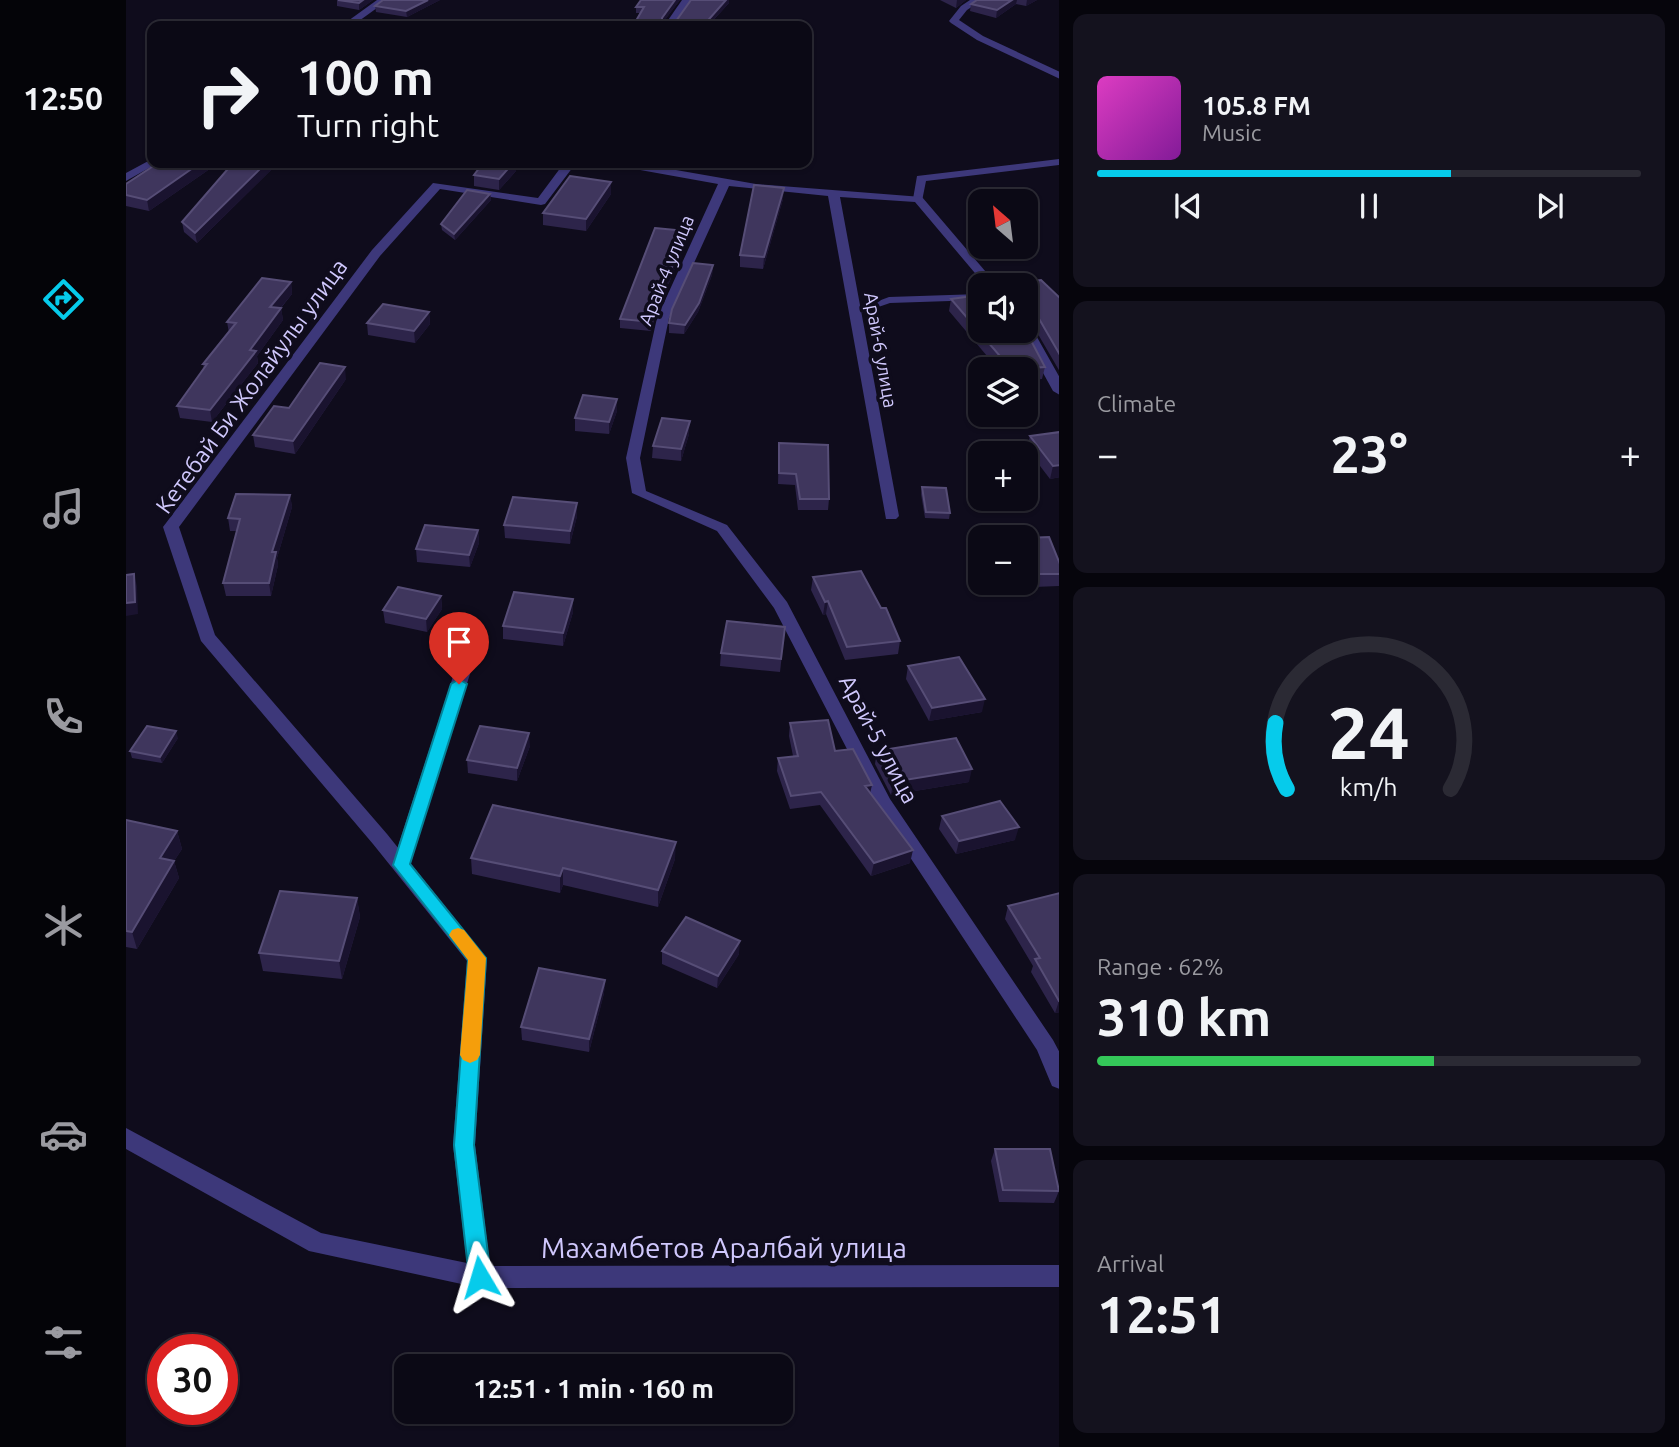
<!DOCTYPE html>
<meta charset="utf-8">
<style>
body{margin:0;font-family:Ubuntu,sans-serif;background:#14121e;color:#f1f3f6;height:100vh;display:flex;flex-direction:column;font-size:26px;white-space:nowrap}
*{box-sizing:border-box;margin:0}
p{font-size:23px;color:#9a9aa0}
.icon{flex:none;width:38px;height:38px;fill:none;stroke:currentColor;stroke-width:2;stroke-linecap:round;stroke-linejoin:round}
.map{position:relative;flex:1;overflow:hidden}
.panel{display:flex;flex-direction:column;gap:14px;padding:14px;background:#06050c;width:620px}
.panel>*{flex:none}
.top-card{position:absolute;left:21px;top:21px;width:665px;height:147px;border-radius:14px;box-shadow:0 2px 5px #0004,0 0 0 2px #2b2a34;background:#0b0915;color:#f1f3f6;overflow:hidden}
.needle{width:46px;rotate:332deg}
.tools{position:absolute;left:842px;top:189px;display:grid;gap:14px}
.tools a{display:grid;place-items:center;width:70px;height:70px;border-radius:14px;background:#0b0915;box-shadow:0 2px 5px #0004,0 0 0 2px #2b2a34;font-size:35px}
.speed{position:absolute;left:21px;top:1334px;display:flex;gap:14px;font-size:35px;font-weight:700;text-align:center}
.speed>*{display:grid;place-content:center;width:91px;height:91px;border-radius:50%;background:#0b0915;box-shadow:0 2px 5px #0004,0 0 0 2px #2b2a34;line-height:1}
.speed .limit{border:10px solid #d22;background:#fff;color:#111}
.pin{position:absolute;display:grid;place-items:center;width:60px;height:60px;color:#fff;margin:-72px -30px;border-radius:50% 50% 50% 0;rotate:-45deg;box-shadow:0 0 7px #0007}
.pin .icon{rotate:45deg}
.me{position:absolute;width:77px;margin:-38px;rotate:353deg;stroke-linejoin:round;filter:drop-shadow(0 0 5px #0008)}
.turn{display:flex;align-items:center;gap:24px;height:147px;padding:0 35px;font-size:32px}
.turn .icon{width:91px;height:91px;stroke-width:2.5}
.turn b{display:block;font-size:49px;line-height:60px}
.big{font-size:52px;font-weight:700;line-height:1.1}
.panel .widget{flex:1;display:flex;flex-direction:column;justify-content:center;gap:10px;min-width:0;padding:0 24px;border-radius:14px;background:#14121e}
.panel .dial{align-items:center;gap:0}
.dial svg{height:182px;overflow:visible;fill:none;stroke:#2b2a34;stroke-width:7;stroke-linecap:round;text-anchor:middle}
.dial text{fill:#f1f3f6;stroke:none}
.song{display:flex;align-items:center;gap:21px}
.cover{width:84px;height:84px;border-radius:10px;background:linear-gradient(135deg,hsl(310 70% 55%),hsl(290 70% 35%))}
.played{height:7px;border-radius:4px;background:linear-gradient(90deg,#06cbeb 65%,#2b2a34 65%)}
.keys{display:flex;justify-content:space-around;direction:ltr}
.heat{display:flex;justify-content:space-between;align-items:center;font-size:38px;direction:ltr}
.charge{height:10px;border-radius:5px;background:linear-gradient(90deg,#34c759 62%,#2b2a34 0)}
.trip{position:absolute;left:268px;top:1354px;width:399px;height:70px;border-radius:14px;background:#0b0915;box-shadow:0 2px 5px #0004,0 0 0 2px #2b2a34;font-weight:700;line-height:70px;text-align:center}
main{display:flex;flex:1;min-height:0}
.tab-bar{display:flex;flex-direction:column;width:126px;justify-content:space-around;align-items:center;background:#040408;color:#9a9aa0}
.tab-bar .icon{width:49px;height:49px}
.tab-bar .current{color:#06cbeb}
.tab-bar b{font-size:32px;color:#f1f3f6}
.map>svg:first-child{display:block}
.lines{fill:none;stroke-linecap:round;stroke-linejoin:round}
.service{fill:#3d387a;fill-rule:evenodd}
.minor{fill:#3d387a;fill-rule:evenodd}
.wall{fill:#2d244a}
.shaded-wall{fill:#1a132f}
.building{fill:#3f365d;stroke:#564d76;stroke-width:2}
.route{fill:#06cbeb;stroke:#048499;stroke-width:2}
.slow{fill:#f59e0b}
.labels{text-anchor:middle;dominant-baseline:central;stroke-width:7;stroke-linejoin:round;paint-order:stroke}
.far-street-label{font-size:19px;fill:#d0c8fd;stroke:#0f0c1c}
.street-label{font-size:23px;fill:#d0c8fd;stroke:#0f0c1c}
.near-street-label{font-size:28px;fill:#d0c8fd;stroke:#0f0c1c}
</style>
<main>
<nav class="tab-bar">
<b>12:50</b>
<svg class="icon current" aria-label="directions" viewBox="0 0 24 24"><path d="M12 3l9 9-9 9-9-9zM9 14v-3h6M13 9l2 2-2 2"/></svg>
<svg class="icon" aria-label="music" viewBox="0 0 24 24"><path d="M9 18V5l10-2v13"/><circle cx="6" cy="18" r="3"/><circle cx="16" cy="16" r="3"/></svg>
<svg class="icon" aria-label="phone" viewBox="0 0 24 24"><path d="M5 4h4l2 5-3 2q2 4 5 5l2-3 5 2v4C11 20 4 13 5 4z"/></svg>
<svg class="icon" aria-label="climate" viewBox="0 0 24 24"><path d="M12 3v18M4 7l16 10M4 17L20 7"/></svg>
<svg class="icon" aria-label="car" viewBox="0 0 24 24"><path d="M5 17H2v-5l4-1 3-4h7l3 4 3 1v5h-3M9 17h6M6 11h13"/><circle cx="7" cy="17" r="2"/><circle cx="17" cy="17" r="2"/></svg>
<svg class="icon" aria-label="filters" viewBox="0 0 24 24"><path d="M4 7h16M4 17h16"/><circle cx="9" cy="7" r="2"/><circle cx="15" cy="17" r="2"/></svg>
</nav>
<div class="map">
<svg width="934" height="1447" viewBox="0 0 934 1447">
<rect width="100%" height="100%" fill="#0f0c1c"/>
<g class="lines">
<g class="service">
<polygon points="934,159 934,165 800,181 796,201 787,199 791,176"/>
<polygon points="854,294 854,300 764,303 729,315 723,312 763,297"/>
<polygon points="341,653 349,658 284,865 281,870 269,870 266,865 333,658"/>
</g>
<g class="minor">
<polygon points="251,0 262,0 226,26 215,26"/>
<polygon points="556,0 566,0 548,26 538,26"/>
<polygon points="844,0 856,0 841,10 833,20 857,36 934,72 934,79 851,40 825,23 823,21 835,6"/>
<polygon points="26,159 26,163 30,164 0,181 0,173"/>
<polygon points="438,163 450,163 419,204 415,205 314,189 254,256 53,527 89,635 261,834 361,959 349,1145 364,1266 934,1265 934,1287 354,1288 183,1251 0,1149 0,1128 195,1233 341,1263 327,1145 341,961 247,844 75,641 37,527 246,250 307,183 412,198"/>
<polygon points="487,163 510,163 630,184 796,197 871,285 859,285 789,202 714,197 773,516 770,519 760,519 702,196 603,186 543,318 514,458 520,491 601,525 661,602 764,799 927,1040 934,1053 934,1089 926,1086 911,1050 751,807 648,608 591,531 506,493 500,458 531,318 592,184 492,166"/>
<polygon points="900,326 907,330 934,378 934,395 927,391 894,331 900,331"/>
</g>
</g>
<g class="wall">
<polygon points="211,0 247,0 233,10 211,6"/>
<polygon points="314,0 281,17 250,12 249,6"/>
<polygon points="515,0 554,0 538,21 550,21 565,0 603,0 603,3 582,26 507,26 515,13 510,13 510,7"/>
<polygon points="814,0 840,0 830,8"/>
<polygon points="851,0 911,0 900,6 890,4 870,18 844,11 845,4"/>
<polygon points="107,163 152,163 71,243 58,232 56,222"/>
<polygon points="88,166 23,211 0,206 0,184"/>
<polygon points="390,171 373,190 348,186 348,175"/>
<polygon points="485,182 485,194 460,231 417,225 417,213"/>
<polygon points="364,194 365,200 329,240 316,230 315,224"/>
<polygon points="657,199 637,269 614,267 614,255"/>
<polygon points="561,239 529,317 525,331 494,328 494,319"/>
<polygon points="587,265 586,275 572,312 558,334 543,333 543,323"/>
<polygon points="915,280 934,298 934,372 909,329 900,323 900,285 889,285 889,283"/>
<polygon points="165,282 166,294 155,308 157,320 131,356 132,363 86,422 54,418 51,406 78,369 77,364 103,333 101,322"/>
<polygon points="825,299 919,367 916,379 900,381 900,369 872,369 823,311"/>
<polygon points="303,312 304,324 289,343 242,335 241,323"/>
<polygon points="220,379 169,454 129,447 127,435 163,408"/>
<polygon points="491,411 483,434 449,431 449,418"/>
<polygon points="934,432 934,477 924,479 901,449 904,436"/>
<polygon points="563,434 555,461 526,458 527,446"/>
<polygon points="653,443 703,499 702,510 672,510 669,485 652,484"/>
<polygon points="796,487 824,513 823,519 799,518 795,494"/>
<polygon points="164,495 166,507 151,558 152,565 145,596 100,596 97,583 111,531 104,531 102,518"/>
<polygon points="451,516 444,544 379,538 378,525"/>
<polygon points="352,530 353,543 344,567 291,562 290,549"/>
<polygon points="900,538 934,574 934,586 908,587 900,563"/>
<polygon points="687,577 755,608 774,641 772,654 719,660 700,614 697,615 685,590"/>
<polygon points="315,596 316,609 301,632 259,623 257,610"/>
<polygon points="447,612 437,646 377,639 377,626"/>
<polygon points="659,627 654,672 594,666 595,653"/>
<polygon points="782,666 856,712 803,721 780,679"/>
<polygon points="664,723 709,751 744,794 784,863 745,876 694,805 664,809 651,771 652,758 667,756 663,736"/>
<polygon points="52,738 36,763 6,758 4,751"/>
<polygon points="404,746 391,781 342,773 341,760"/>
<polygon points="751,751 843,782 765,795 749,764"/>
<polygon points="816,816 889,840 830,854 813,829"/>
<polygon points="0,820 51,831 56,849 48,861 53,878 11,949 0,947"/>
<polygon points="345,858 549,859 532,907 437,885 434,893 346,874"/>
<polygon points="934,893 934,1012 929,1013 905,972 907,966 879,919 882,906"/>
<polygon points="231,898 234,917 216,979 137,971 133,953"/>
<polygon points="536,951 613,954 591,988 536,964"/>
<polygon points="479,980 478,993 463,1052 396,1040 395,1027"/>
<polygon points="869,1149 933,1191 928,1203 873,1202 865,1161"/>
</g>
<g class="shaded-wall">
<polygon points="237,0 247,0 233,10 233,3"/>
<polygon points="302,0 314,0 281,17 280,11"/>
<polygon points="549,0 554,0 536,24 536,18"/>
<polygon points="600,0 603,0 603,3 582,26 577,26"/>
<polygon points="831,0 840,0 830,8"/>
<polygon points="886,0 891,0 890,4 870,18 871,10"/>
<polygon points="901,0 911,0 900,6"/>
<polygon points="74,163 88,163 88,166 23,211 21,200"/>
<polygon points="140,163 152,163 71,243 69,233"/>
<polygon points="387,163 390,163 390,171 373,190 373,179"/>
<polygon points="485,182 485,194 460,231 460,219"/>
<polygon points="658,188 657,199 637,269 638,257"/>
<polygon points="364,194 365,200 329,240 328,234"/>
<polygon points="561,231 561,239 529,317 525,331 526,322 529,308"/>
<polygon points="587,265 586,275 572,312 558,334 559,325"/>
<polygon points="165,282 166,294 146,318 144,307"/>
<polygon points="155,308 157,320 131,356 132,363 86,422 84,410 124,350"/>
<polygon points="303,312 304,324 289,343 288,331"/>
<polygon points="219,367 220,379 169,454 167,441"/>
<polygon points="491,399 491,411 483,434 483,422"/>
<polygon points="564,421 563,434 555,461 555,449"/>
<polygon points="934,465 934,477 924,479 927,466"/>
<polygon points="164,495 166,507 151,558 152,565 145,596 143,583 146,552"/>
<polygon points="451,503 451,516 444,544 444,531"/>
<polygon points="352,530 353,543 344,567 343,555"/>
<polygon points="8,574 11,586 12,614 0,616 0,603"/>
<polygon points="315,596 316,609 301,632 300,619"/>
<polygon points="447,599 447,612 437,646 437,633"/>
<polygon points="702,601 700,614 697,615 699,602"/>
<polygon points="859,699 856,712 803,721 806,708"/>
<polygon points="50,731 52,738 36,763 34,757"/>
<polygon points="403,733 404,746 391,781 391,768"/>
<polygon points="846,769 843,782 765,795 767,782"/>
<polygon points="746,785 743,798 739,786"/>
<polygon points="893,827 889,840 830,854 833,841"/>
<polygon points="51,831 56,849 48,861 53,878 11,949 6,932 34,858"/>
<polygon points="550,842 549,859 532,907 532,890"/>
<polygon points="787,850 784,863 745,876 748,863"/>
<polygon points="437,868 437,885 434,893 434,876"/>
<polygon points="231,898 234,917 216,979 213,961"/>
<polygon points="614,941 613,954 591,988 592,976"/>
<polygon points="479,980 478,993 463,1052 463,1039"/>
<polygon points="933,1001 934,1012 929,1013"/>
</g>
<g class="building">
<polygon points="212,0 237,0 233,3"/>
<polygon points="257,0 302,0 280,11 249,6"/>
<polygon points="515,0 549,0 536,18 536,21 550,21 565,0 600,0 577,26 507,26 518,7 510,7"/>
<polygon points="851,0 886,0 871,10 845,4"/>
<polygon points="241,22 244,26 234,26"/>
<polygon points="32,163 74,163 21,200 0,195 0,184"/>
<polygon points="107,163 140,163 69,233 56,222"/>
<polygon points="357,163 387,163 373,179 348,175"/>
<polygon points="444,176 485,182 460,219 417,213"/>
<polygon points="628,185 658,188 638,257 614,255"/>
<polygon points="341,190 364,194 328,234 315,224"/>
<polygon points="529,228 561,231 529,308 526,322 494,319"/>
<polygon points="567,263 587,265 573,303 559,325 543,323 546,309"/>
<polygon points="136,278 165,282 144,307 155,308 124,350 130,351 84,410 51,406 81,364 77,364 110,323 101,322"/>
<polygon points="915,280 934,298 934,355 912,317 902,311 900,314 900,285 891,285 889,283"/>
<polygon points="854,295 854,331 900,331 919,367 885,369 825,299"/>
<polygon points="257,304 303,312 288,331 241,323"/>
<polygon points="194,363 219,367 167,441 127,435 148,406 163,408"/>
<polygon points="457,395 491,399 483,422 449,418"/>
<polygon points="536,418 564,421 555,449 527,446"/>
<polygon points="934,432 934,465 927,466 904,436"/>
<polygon points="653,443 702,445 703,499 674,499 670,474 653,473"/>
<polygon points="796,487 820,488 824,513 800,512"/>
<polygon points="110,494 164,495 146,552 150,552 143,583 97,583 114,519 102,518"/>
<polygon points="387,497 451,503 444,531 378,525"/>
<polygon points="299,525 352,530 343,555 290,549"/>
<polygon points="923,537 934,564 934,574 911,574 900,542 900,538"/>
<polygon points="735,571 755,608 760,608 774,641 721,647 702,601 699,602 687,577"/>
<polygon points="8,574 9,602 0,603 0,575"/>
<polygon points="272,587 315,596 300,619 257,610"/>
<polygon points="388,592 447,599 437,633 377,626"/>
<polygon points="601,621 659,627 655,659 595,653"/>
<polygon points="833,657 859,699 806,708 782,666"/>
<polygon points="702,720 709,751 727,749 746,785 739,786 787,850 748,863 695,792 665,796 652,758 672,756 664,723"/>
<polygon points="21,726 50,731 34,757 4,751"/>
<polygon points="354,726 403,733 391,768 341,760"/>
<polygon points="830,738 846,769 767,782 751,751"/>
<polygon points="874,801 893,827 833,841 816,816"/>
<polygon points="367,805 550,842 532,890 437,868 434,876 345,858"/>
<polygon points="0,820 51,831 34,858 48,861 6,932 0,931"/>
<polygon points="154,891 231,898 213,961 133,953"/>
<polygon points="934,893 934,1001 933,1001 909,959 914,958 882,906"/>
<polygon points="560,917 614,941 592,976 536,951"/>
<polygon points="413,968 479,980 463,1039 395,1027"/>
<polygon points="869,1149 924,1149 933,1191 877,1190"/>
</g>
<polygon class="route" points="333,679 341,684 284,864 360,958 348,1145 365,1277 362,1284 354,1287 346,1284 343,1277 328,1145 342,960 267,865 325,684"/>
<polygon class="slow" points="332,928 338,930 360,958 354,1055 351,1060 344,1063 337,1060 334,1055 342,960 323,935 326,930"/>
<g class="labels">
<g class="far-street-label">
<text transform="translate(540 270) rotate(-68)">Арай-4 улица</text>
<text transform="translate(755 350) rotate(80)">Арай-6 улица</text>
</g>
<g class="street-label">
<text transform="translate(125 386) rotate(-54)">Кетебай Би Жолайулы улица</text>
<text transform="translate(753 739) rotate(62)">Арай-5 улица</text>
</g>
<g class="near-street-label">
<text x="598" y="1247">Махамбетов Аралбай улица</text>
</g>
</g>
</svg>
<div class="tools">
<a><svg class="needle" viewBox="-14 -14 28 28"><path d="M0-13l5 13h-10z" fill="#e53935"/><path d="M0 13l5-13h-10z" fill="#9a9aa0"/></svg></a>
<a><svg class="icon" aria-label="sound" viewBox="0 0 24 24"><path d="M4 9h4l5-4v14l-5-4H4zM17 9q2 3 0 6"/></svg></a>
<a><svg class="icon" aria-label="layers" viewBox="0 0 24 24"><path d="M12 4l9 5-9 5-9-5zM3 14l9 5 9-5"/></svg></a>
<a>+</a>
<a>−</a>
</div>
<div class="speed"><div class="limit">30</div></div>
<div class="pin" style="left:333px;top:684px;background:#d93025"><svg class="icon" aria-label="arrive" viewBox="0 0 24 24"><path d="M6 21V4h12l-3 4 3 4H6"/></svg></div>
<svg class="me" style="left:354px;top:1277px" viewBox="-20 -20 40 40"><path d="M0-17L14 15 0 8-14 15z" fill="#06cbeb" stroke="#fff" stroke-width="4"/></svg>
<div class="trip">12:51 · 1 min · 160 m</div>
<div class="top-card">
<div class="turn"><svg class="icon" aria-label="right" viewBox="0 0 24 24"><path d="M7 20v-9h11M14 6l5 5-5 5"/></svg><div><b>100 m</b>Turn right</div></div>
</div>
</div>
<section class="panel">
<div class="widget">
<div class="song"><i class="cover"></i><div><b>105.8 FM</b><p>Music</p></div></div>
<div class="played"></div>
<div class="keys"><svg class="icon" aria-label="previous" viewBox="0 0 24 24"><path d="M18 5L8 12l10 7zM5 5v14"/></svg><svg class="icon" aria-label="pause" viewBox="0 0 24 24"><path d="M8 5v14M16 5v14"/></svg><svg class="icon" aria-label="next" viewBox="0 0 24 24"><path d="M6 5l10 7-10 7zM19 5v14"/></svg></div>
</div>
<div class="widget"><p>Climate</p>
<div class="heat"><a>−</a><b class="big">23°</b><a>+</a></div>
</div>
<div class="widget dial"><svg viewBox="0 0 100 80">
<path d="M14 69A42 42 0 1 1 86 69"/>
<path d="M14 69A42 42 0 0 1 9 40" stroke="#06cbeb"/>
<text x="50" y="56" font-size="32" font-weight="700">24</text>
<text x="50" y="72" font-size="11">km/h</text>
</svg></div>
<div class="widget"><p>Range · 62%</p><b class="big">310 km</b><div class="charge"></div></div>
<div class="widget"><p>Arrival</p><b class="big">12:51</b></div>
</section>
</main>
